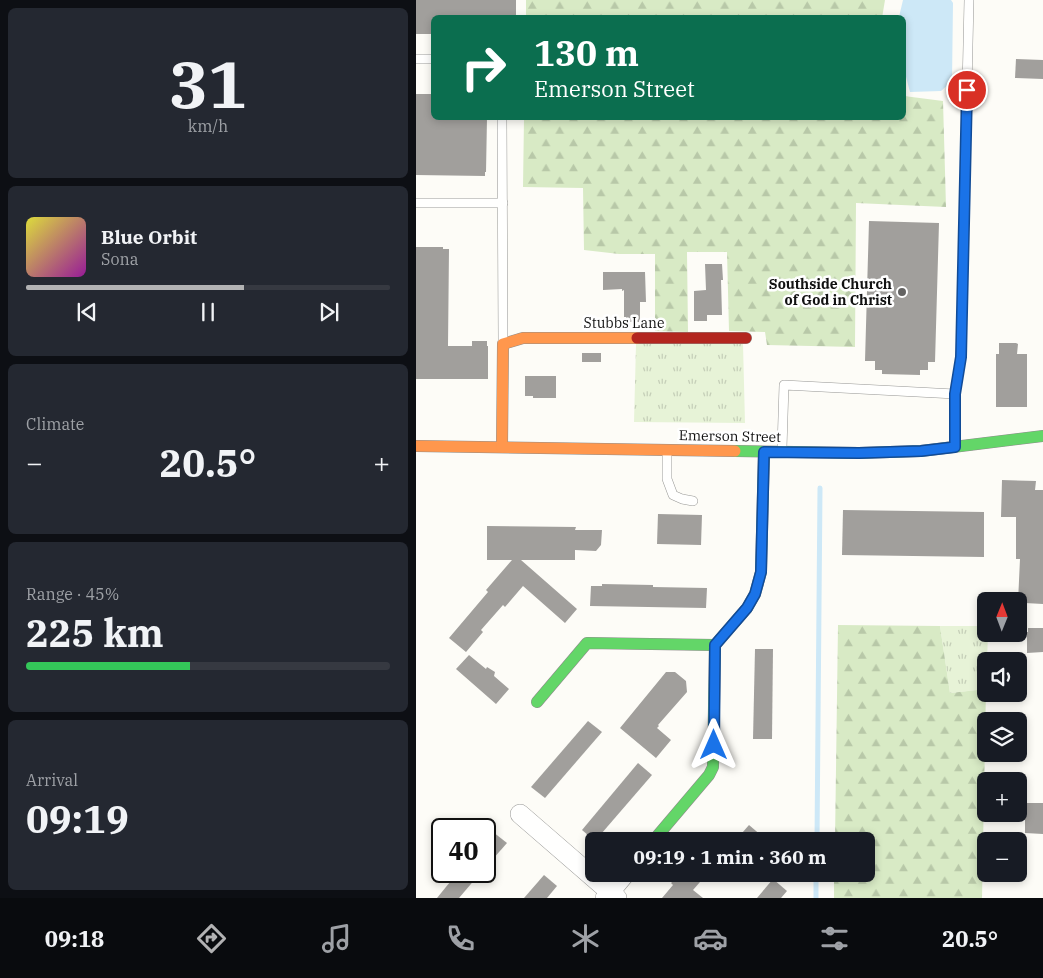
<!DOCTYPE html>
<meta charset="utf-8">
<style>
body{margin:0;font-family:"IBM Plex Serif",serif;background:#242831;color:#f1f3f6;height:100vh;display:flex;flex-direction:column;font-size:19px;white-space:nowrap}
*{box-sizing:border-box;margin:0}
p{font-size:16px;color:#9ea1a6}
.icon{flex:none;width:28px;height:28px;fill:none;stroke:currentColor;stroke-width:2;stroke-linecap:round;stroke-linejoin:round}
.map{position:relative;flex:1;overflow:hidden}
.drawer{display:flex;flex-direction:column;gap:8px;padding:8px;background:#0d0f14;width:416px}
.drawer>*{flex:none}
.top-card{position:absolute;left:15px;top:15px;width:475px;height:105px;border-radius:8px;box-shadow:0 2px 8px #0003;background:#0b6e4f;color:#fff;overflow:hidden}
.needle{width:32px;rotate:1deg}
.controls{position:absolute;left:561px;top:592px;display:grid;gap:10px}
.controls a{display:grid;place-items:center;width:50px;height:50px;border-radius:8px;background:#171b24;box-shadow:0 2px 8px #0003;font-size:25px}
.speed{position:absolute;left:15px;top:818px;display:flex;gap:10px;font-size:25px;font-weight:700;text-align:center}
.speed>*{display:grid;place-content:center;width:65px;height:65px;border-radius:50%;background:#171b24;box-shadow:0 2px 8px #0003;line-height:1}
.speed .limit{border:2px solid #111;border-radius:8px;background:#fff;color:#111}
.pin{position:absolute;display:grid;place-items:center;width:42px;height:42px;color:#fff;margin:-21px;border:2px solid #fff;border-radius:50%;box-shadow:0 1px 5px #0007}
.me{position:absolute;width:55px;margin:-28px;rotate:0deg;stroke-linejoin:round;filter:drop-shadow(0 0 4px #0008)}
.turn{display:flex;align-items:center;gap:18px;height:105px;padding:0 20px;font-size:22px}
.turn .icon{width:65px;height:65px;stroke-width:2.5}
.turn b{display:block;font-size:35px;line-height:42px}
.big{font-size:38px;font-weight:700;line-height:1.1}
.drawer .widget{flex:1;display:flex;flex-direction:column;justify-content:center;gap:8px;min-width:0;padding:0 18px;border-radius:8px;background:#242831}
.drawer .dial{align-items:center;gap:0}
.dial b{font-size:65px;line-height:1}
.song{display:flex;align-items:center;gap:15px}
.cover{width:60px;height:60px;border-radius:8px;background:linear-gradient(135deg,hsl(60 70% 55%),hsl(300 70% 35%))}
.played{height:5px;border-radius:2px;background:linear-gradient(90deg,#b2b2b3 60%,#363941 60%)}
.keys{display:flex;justify-content:space-around;direction:ltr}
.heat{display:flex;justify-content:space-between;align-items:center;font-size:28px;direction:ltr}
.charge{height:8px;border-radius:4px;background:linear-gradient(90deg,#34c759 45%,#363941 0)}
.trip{position:absolute;left:169px;top:832px;width:290px;height:50px;border-radius:8px;background:#171b24;box-shadow:0 2px 8px #0003;font-weight:700;line-height:50px;text-align:center}
.menu{display:flex;height:80px;justify-content:space-around;align-items:center;background:#090b0e;color:#9ea1a6}
.menu .icon{width:35px;height:35px}
.menu .on{color:#b2b2b3}
.menu b{font-size:22px;color:#f1f3f6}
main{display:flex;flex:1;min-height:0}
.map>svg:first-child{display:block}
.grass{fill:url(#grass-tufts)}
.forest{fill:url(#forest-firs)}
.water{fill:#cde8f7}
.lines{fill:none;stroke-linecap:round;stroke-linejoin:round}
.stream{stroke:#cde8f7;stroke-width:5}
.building{fill:#a19f9c}
.lane-casing{stroke:#979795;stroke-width:10}
.street-casing{stroke:#979795;stroke-width:20}
.fast-casing{stroke:#8e8d8b;stroke-width:12}
.slow-casing{stroke:#8e8d8b;stroke-width:12}
.jam-casing{stroke:#8e8d8b;stroke-width:12}
.lane{stroke:#fffffe;stroke-width:9}
.street{stroke:#fffffe;stroke-width:19}
.fast{stroke:#63d668;stroke-width:11}
.slow{stroke:#ff974d;stroke-width:11}
.jam{stroke:#b3261e;stroke-width:11}
.route-casing{stroke:#114b97;stroke-width:12}
.route{stroke:#1a73e8;stroke-width:9}
.poi-dot{fill:#646362;stroke:#fff;stroke-width:2}
.labels{text-anchor:middle;dominant-baseline:central;stroke-width:5;stroke-linejoin:round;paint-order:stroke}
.poi-label{font-size:14px;font-weight:bold;fill:#111;stroke:#fff;text-anchor:end}
.street-label{font-size:14px;fill:#111;stroke:#fff}
</style>
<main>
<section class="drawer">
<div class="widget dial"><b>31</b><p>km/h</p></div>
<div class="widget">
<div class="song"><i class="cover"></i><div><b>Blue Orbit</b><p>Sona</p></div></div>
<div class="played"></div>
<div class="keys"><svg class="icon" aria-label="previous" viewBox="0 0 24 24"><path d="M18 5L8 12l10 7zM5 5v14"/></svg><svg class="icon" aria-label="pause" viewBox="0 0 24 24"><path d="M8 5v14M16 5v14"/></svg><svg class="icon" aria-label="next" viewBox="0 0 24 24"><path d="M6 5l10 7-10 7zM19 5v14"/></svg></div>
</div>
<div class="widget"><p>Climate</p>
<div class="heat"><a>−</a><b class="big">20.5°</b><a>+</a></div>
</div>
<div class="widget"><p>Range · 45%</p><b class="big">225 km</b><div class="charge"></div></div>
<div class="widget"><p>Arrival</p><b class="big">09:19</b></div>
</section>
<div class="map">
<svg width="627" height="898" viewBox="0 0 627 898">
<defs>
<pattern id="grass-tufts" width="24" height="20" patternUnits="userSpaceOnUse" patternTransform="scale(1.25)"><rect width="24" height="20" fill="#e7f3d7"/><path d="M3 7l-1-3M5 7V3M7 7l1-3M15 17l-1-3M17 17v-4M19 17l1-3" fill="none" stroke="#c5cfb8"/></pattern>
<pattern id="forest-firs" width="22" height="20" patternUnits="userSpaceOnUse" patternTransform="scale(1.25)"><rect width="22" height="20" fill="#d8eac5"/><path d="M5 1l3.5 6h-7zM16 11l3.5 6h-7z" fill="#b8c8a8"/></pattern>
</defs>
<rect width="100%" height="100%" fill="#fdfcf7"/>
<g class="grass">
<polygon points="220,344 327,344 329,423 218,422"/>
<polygon points="524,626 570,626 570,634 572,634 571,661 570,661 570,689 534,693"/>
</g>
<g class="forest">
<polygon points="110,0 469,0 466,18 110,18"/>
<polygon points="488,96 527,101 530,207 440,203 439,347 351,345 349,332 313,331 311,252 271,252 272,332 239,331 239,254 203,254 168,250 167,188 107,187 108,118 488,118"/>
<polygon points="422,625 524,626 534,693 570,689 566,898 418,898 418,874 450,874 450,841 419,841"/>
</g>
<polygon class="water" points="487,0 535,0 537,3 536,81 525,91 494,92 488,69 488,18 483,17"/>
<g class="lines">
<g class="stream">
<polyline points="401,841 404,488"/>
<polyline points="400,898 400,874"/>
</g>
</g>
<g class="building">
<polygon points="0,0 100,0 100,18 18,18 18,34 0,34"/>
<polygon points="600,59 627,60 627,79 599,78"/>
<polygon points="0,94 18,94 18,118 71,118 70,172 69,172 69,176 0,175"/>
<polygon points="453,221 523,223 519,362 512,362 512,370 504,370 504,375 466,374 466,370 459,370 459,361 449,361"/>
<polygon points="0,247 27,247 27,249 33,249 32,346 56,346 56,341 71,341 71,346 72,346 72,379 0,379"/>
<polygon points="289,264 306,264 307,280 305,280 306,315 291,315 291,321 278,321 278,291 290,290"/>
<polygon points="187,272 229,272 230,302 224,302 224,322 210,322 210,317 208,317 208,290 206,291 206,289 187,290"/>
<polygon points="583,343 600,343 602,344 601,354 611,354 611,407 580,407 580,354 583,354"/>
<rect x="166" y="353" width="19" height="9"/>
<polygon points="109,376 140,376 140,398 117,398 117,396 109,396"/>
<polygon points="586,480 620,481 619,490 627,490 627,604 609,603 609,602 602,602 604,559 600,559 600,517 585,517"/>
<polygon points="427,510 568,512 568,557 426,555"/>
<polygon points="242,514 286,515 285,545 241,544"/>
<polygon points="71,526 160,527 159,530 186,530 185,545 180,551 159,550 159,560 105,560 161,609 149,623 107,586 89,607 87,605 65,630 67,632 50,652 33,638 72,592 70,590 96,560 71,560"/>
<polygon points="186,584 237,585 237,587 291,588 290,608 174,606 175,586 186,586"/>
<polygon points="612,628 627,628 627,652 611,653 611,632 612,632"/>
<polygon points="339,649 357,649 356,739 337,739"/>
<polygon points="53,655 70,669 71,667 79,672 78,676 93,689 80,704 40,669"/>
<polygon points="250,672 259,672 270,681 271,692 242,725 243,726 241,728 255,740 240,758 204,728"/>
<polygon points="172,721 186,732 129,798 115,787"/>
<polygon points="222,763 236,775 179,841 166,830"/>
<polygon points="609,803 627,803 627,834 609,833"/>
<polygon points="333,825 352,841 319,841"/>
<polygon points="77,832 91,843 69,868 69,842"/>
<polygon points="43,871 66,871 43,898 21,898"/>
<polygon points="264,874 291,874 277,890 287,898 246,898 257,885 255,883"/>
<polygon points="128,875 141,886 131,898 108,898"/>
<polygon points="357,879 371,891 365,898 341,898"/>
</g>
<g class="lines">
<g class="lane-casing">
<g id="lane">
<polyline points="0,59 18,59"/>
<polyline points="86,118 87,341"/>
<polyline points="0,203 87,203"/>
<polyline points="539,444 539,394 545,357 553,0"/>
<polyline points="366,448 368,385 539,394"/>
<polyline points="251,452 251,479 257,495 266,499 277,501"/>
</g>
</g>
<g class="street-casing">
<g id="street">
<polyline points="104,814 201,898"/>
<polyline points="189,898 209,874"/>
</g>
</g>
<g class="fast-casing">
<g id="fast">
<polyline points="319,451 443,453 505,451 627,436"/>
<polyline points="121,702 171,643 299,645"/>
<polyline points="237,841 293,775 297,767 299,645 331,608 339,594 345,572 348,452"/>
</g>
</g>
<g class="slow-casing">
<g id="slow">
<polyline points="0,446 319,451"/>
<polyline points="86,447 87,344 107,338 221,338"/>
</g>
</g>
<g class="jam-casing">
<polyline id="jam" points="221,338 330,338"/>
</g>
<use href="#lane" class="lane"/>
<use href="#street" class="street"/>
<use href="#fast" class="fast"/>
<use href="#slow" class="slow"/>
<use href="#jam" class="jam"/>
</g>
<g class="lines">
<g class="route-casing">
<polyline id="route" points="298,745 299,645 331,608 339,594 345,572 348,452 443,453 505,451 539,447 539,394 545,357 551,90"/>
</g>
<use href="#route" class="route"/>
</g>
<circle class="poi-dot" cx="486" cy="292" r="5"/>
<g class="labels">
<g class="poi-label">
<text x="476" y="284">Southside Church<tspan x="476" dy="16">of God in Christ</tspan></text>
</g>
<g class="street-label">
<text x="208" y="323">Stubbs Lane</text>
<text transform="translate(314 436) rotate(1)">Emerson Street</text>
</g>
</g>
</svg>
<div class="controls">
<a><svg class="needle" viewBox="-14 -14 28 28"><path d="M0-13l5 13h-10z" fill="#e53935"/><path d="M0 13l5-13h-10z" fill="#9ea1a6"/></svg></a>
<a><svg class="icon" aria-label="sound" viewBox="0 0 24 24"><path d="M4 9h4l5-4v14l-5-4H4zM17 9q2 3 0 6"/></svg></a>
<a><svg class="icon" aria-label="layers" viewBox="0 0 24 24"><path d="M12 4l9 5-9 5-9-5zM3 14l9 5 9-5"/></svg></a>
<a>+</a>
<a>−</a>
</div>
<div class="speed"><div class="limit">40</div></div>
<div class="pin" style="left:551px;top:90px;background:#d93025"><svg class="icon" aria-label="arrive" viewBox="0 0 24 24"><path d="M6 21V4h12l-3 4 3 4H6"/></svg></div>
<svg class="me" style="left:298px;top:745px" viewBox="-20 -20 40 40"><path d="M0-17L14 15 0 8-14 15z" fill="#1a73e8" stroke="#fff" stroke-width="4"/></svg>
<div class="trip">09:19 · 1 min · 360 m</div>
<div class="top-card">
<div class="turn"><svg class="icon" aria-label="right" viewBox="0 0 24 24"><path d="M7 20v-9h11M14 6l5 5-5 5"/></svg><div><b>130 m</b>Emerson Street</div></div>
</div>
</div>
</main>
<nav class="menu">
<b>09:18</b>
<svg class="icon on" aria-label="directions" viewBox="0 0 24 24"><path d="M12 3l9 9-9 9-9-9zM9 14v-3h6M13 9l2 2-2 2"/></svg>
<svg class="icon" aria-label="music" viewBox="0 0 24 24"><path d="M9 18V5l10-2v13"/><circle cx="6" cy="18" r="3"/><circle cx="16" cy="16" r="3"/></svg>
<svg class="icon" aria-label="phone" viewBox="0 0 24 24"><path d="M5 4h4l2 5-3 2q2 4 5 5l2-3 5 2v4C11 20 4 13 5 4z"/></svg>
<svg class="icon" aria-label="climate" viewBox="0 0 24 24"><path d="M12 3v18M4 7l16 10M4 17L20 7"/></svg>
<svg class="icon" aria-label="car" viewBox="0 0 24 24"><path d="M5 17H2v-5l4-1 3-4h7l3 4 3 1v5h-3M9 17h6M6 11h13"/><circle cx="7" cy="17" r="2"/><circle cx="17" cy="17" r="2"/></svg>
<svg class="icon" aria-label="filters" viewBox="0 0 24 24"><path d="M4 7h16M4 17h16"/><circle cx="9" cy="7" r="2"/><circle cx="15" cy="17" r="2"/></svg>
<b>20.5°</b>
</nav>
